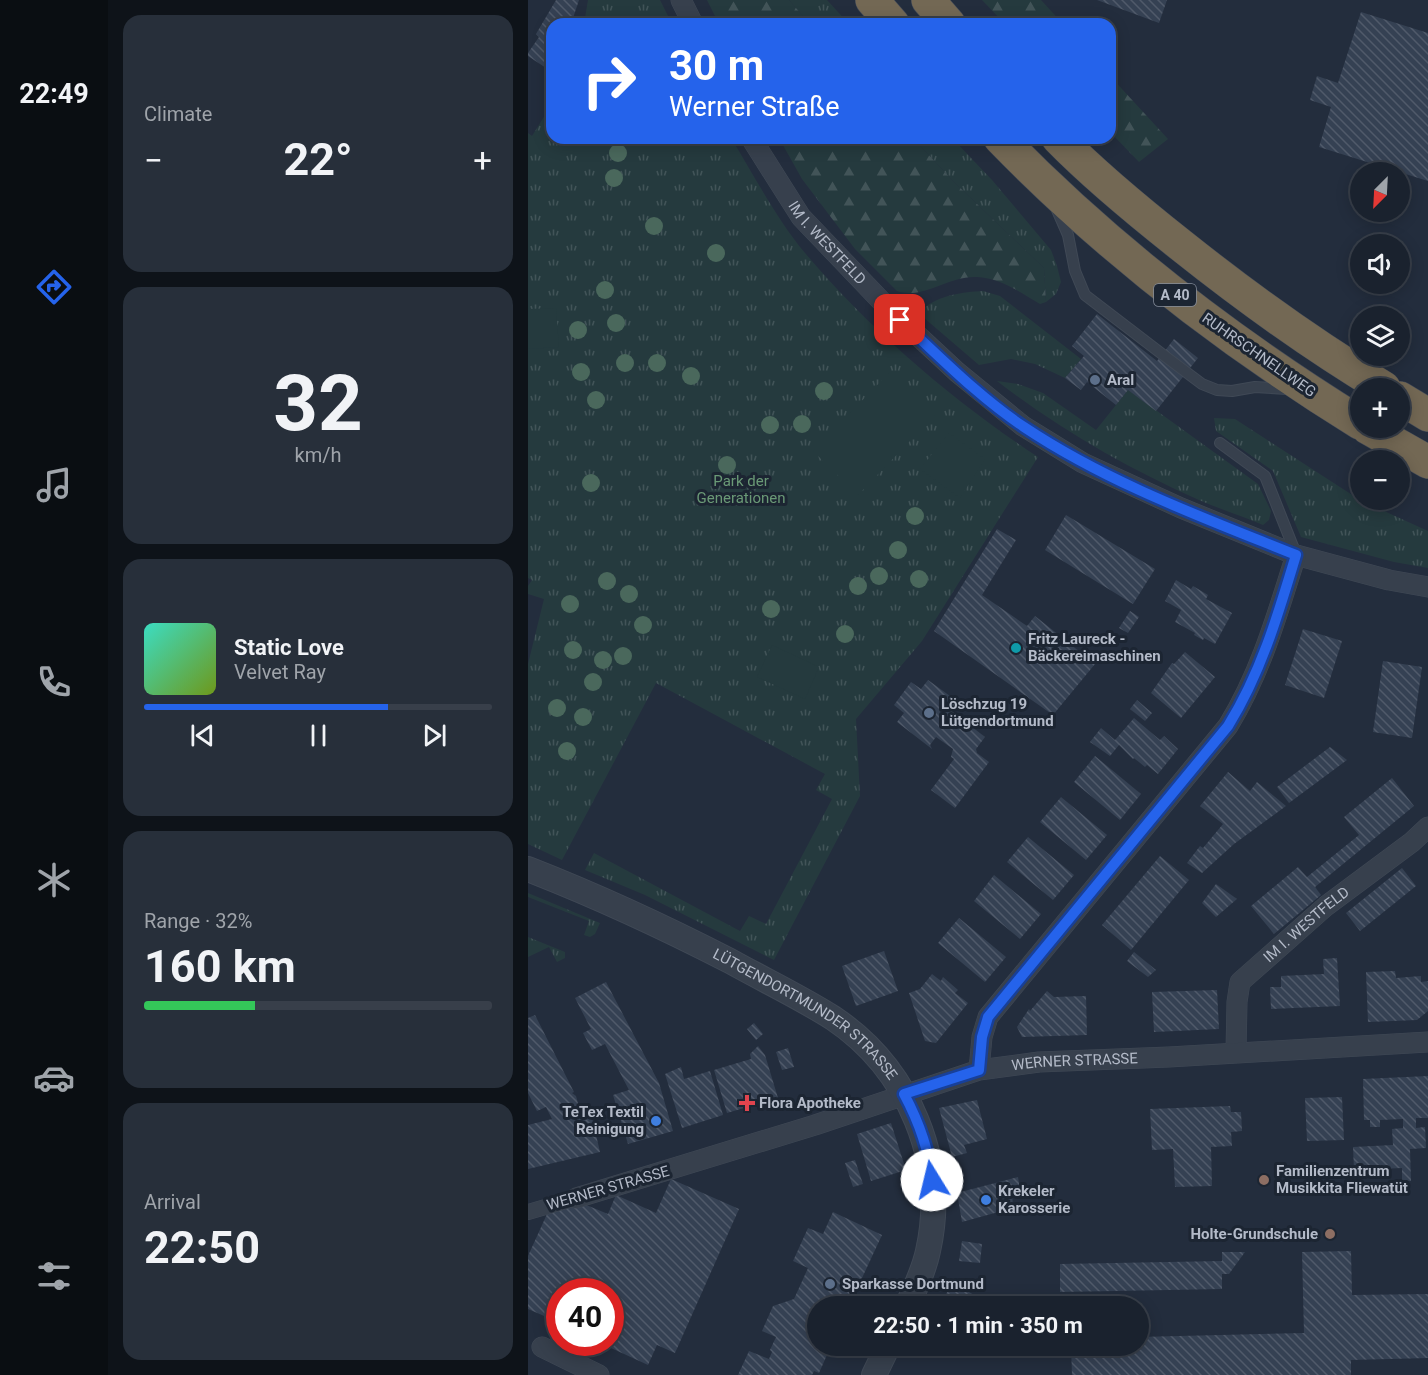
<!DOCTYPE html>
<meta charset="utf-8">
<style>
body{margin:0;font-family:Roboto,sans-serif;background:#272f3a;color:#f1f3f6;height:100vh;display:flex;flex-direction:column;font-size:22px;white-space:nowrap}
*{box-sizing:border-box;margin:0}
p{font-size:20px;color:#9fa4aa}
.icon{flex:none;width:33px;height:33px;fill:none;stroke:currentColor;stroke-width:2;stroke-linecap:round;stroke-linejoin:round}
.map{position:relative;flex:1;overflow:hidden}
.panel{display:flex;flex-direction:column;gap:15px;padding:15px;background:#0e1319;width:420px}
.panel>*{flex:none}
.top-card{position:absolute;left:18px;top:18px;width:570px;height:126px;border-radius:18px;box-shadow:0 3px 15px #0003,0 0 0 2px #383f4a;background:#2563eb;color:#fff;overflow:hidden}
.needle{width:39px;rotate:204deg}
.controls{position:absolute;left:822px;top:162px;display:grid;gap:12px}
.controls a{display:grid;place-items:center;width:60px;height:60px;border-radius:50%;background:#1a222e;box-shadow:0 3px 15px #0003,0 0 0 2px #383f4a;font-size:30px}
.speed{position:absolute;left:18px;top:1278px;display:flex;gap:12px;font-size:30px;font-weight:700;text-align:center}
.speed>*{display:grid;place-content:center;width:78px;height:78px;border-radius:50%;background:#1a222e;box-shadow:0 3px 15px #0003,0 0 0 2px #383f4a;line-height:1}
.speed .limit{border:9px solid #d22;background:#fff;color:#111}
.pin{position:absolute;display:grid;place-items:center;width:51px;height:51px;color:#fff;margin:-26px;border-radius:12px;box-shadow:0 3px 9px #0006}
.me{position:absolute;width:66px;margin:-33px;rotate:351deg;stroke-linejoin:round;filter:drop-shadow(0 0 4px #0008)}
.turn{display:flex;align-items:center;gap:21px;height:126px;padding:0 24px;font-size:27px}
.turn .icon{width:78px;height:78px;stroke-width:2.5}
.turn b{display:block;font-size:42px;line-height:51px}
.big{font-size:45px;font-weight:700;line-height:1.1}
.panel .widget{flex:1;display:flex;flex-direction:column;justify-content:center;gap:9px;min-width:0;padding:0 21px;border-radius:18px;background:#272f3a}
.panel .dial{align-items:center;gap:0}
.dial b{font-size:78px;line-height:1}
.song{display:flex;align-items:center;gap:18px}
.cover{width:72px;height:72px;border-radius:9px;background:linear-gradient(135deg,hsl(170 70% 55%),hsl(80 70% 35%))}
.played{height:6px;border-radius:3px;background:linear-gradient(90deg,#2563eb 70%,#383f4a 70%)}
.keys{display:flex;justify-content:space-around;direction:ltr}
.heat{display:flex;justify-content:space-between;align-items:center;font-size:33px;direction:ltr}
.charge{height:9px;border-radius:4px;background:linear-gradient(90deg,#34c759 32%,#383f4a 0)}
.trip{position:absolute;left:279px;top:1296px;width:342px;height:60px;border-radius:30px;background:#1a222e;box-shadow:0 3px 15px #0003,0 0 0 2px #383f4a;font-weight:700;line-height:60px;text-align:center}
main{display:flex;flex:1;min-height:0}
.dock{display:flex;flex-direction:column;width:108px;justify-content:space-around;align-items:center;background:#0a0e12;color:#9fa4aa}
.dock .icon{width:42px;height:42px}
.dock .on{color:#2563eb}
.dock b{font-size:27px;color:#f1f3f6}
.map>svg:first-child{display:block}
.grass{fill:url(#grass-tufts)}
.forest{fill:url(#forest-firs)}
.garden{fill:#253a3e}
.building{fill:url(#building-back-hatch)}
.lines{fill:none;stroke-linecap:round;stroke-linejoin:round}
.service-casing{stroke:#404956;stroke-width:12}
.pedestrian-casing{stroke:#404956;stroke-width:16}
.minor-casing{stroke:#404956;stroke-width:21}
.tertiary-casing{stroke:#404956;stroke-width:26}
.motorway-casing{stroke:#424a58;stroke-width:34}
.service{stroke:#37404d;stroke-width:10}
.pedestrian{stroke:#37404d;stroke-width:15}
.minor{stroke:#37404d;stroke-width:20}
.tertiary{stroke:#37404d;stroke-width:24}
.motorway{stroke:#736854;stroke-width:33}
.tree{fill:#4a685c}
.route-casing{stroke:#184099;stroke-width:15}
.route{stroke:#2563eb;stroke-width:10}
.service-dot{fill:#5c6f8a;stroke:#1c2532;stroke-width:2}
.culture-dot{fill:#0f9aa8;stroke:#1c2532;stroke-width:2}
.health-dot{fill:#e0444e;stroke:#1c2532;stroke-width:2}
.shop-dot{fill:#3f7fe0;stroke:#1c2532;stroke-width:2}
.education-dot{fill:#8d6e63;stroke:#1c2532;stroke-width:2}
.labels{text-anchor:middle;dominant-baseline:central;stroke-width:6;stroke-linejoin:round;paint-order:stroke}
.shield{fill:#1c2532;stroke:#868d9b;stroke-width:1.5}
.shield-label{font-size:14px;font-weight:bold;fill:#b3bac8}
.street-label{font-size:15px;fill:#b3bac8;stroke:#1c2532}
.poi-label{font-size:15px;font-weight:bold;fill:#b3bac8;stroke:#1c2532;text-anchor:start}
.park-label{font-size:15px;fill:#6a9976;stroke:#1c2532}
</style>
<main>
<nav class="dock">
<b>22:49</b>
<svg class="icon on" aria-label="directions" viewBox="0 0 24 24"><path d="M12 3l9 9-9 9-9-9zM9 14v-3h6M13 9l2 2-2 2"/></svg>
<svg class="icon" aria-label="music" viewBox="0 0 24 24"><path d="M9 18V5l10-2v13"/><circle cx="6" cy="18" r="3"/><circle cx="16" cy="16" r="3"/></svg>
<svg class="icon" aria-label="phone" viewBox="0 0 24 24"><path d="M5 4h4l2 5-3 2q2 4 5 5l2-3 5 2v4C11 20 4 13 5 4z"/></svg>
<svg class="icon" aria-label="climate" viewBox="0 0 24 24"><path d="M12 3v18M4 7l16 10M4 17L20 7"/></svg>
<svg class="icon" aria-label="car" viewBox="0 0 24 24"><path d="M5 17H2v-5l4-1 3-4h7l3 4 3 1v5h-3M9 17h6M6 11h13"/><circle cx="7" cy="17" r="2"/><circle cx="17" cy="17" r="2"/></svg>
<svg class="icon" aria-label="filters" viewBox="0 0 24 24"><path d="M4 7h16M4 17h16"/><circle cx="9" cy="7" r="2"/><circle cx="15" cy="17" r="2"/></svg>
</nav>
<section class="panel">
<div class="widget"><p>Climate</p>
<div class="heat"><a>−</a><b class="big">22°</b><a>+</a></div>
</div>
<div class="widget dial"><b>32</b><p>km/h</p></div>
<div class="widget">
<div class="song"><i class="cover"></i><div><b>Static Love</b><p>Velvet Ray</p></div></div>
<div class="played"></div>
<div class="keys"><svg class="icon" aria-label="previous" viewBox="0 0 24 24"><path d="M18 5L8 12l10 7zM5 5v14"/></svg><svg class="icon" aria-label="pause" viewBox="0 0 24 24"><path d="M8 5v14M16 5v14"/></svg><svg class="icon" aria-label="next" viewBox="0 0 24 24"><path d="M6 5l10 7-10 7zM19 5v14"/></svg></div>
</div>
<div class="widget"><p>Range · 32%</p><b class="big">160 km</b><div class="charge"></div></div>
<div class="widget"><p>Arrival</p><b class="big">22:50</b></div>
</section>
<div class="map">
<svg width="900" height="1375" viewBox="0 0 900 1375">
<defs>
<pattern id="grass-tufts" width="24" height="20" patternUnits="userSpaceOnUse" patternTransform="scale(1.5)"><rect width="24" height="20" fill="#253a3e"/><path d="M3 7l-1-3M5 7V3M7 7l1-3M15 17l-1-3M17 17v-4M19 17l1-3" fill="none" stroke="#425458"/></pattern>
<pattern id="forest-firs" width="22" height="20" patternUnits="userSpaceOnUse" patternTransform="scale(1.5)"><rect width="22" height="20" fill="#253a3e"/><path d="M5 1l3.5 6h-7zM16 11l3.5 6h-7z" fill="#425458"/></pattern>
<pattern id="building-back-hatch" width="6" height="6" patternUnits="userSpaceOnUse" patternTransform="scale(1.5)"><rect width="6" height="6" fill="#354153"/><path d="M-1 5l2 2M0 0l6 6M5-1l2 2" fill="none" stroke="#505a6a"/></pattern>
</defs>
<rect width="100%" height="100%" fill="#232d3d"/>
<g class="grass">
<polygon points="60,0 132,0 144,24 56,24"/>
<polygon points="261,0 299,0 321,24 282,24"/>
<path d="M24,104V138H203C227,177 248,218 277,253C343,331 425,401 510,457L394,641L328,719L332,796L246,960L117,895L57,870L66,853L212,931L221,916L238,924L304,799L288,790L297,774L128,683L34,860L0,844V664L16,599L0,594V586L4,580L0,578V133L4,136Z"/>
<polygon points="385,138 424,138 464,180 523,250 529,266 533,282 528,294 518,302 516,268 425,181"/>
<path d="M455,291L472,296L553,359L537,378L507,364L483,359L451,365L395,317L396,308C412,295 435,292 455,291Z"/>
<path d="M469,381L490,384L515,393L568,430L600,390L730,484L743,511L741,520L735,525C714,516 692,509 671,500C599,468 531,429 469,381Z"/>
<polygon points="686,418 707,419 832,500 900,531 900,568 866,562 773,537 745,471 688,431"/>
<polygon points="0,893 72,923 67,934 62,937 56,935 61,921 0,897"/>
<polygon points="0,937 37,952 37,958 29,962 21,947 0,957"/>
</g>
<g class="forest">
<polygon points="179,0 261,0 282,24 191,24"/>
<polygon points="454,0 513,0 535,24 477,24"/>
<polygon points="582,76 640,139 611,162 582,132"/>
<path d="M251,138H385L425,181L516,268L518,302L512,304C493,293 473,278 449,277C421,275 396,300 369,291L327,249L274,179Z"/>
</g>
<g class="garden">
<polygon points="28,308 31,347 0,349 0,309"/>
<polygon points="362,372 407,415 330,495 285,451"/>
<polygon points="421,433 457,459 432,498 392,469"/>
<polygon points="244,645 291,667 277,699 229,677"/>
</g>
<g class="building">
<polygon points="28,0 51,0 43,24 24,24 24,72 0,56 0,53 11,37 8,34"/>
<polygon points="569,0 639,0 631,23"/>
<polygon points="833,12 900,33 900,181 791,147 803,107 782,100 789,76 810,83"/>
<polygon points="569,314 629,361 646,339 670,358 628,411 600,390 588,405 559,382 553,390 537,378 556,356 544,346"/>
<polygon points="538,515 627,569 605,604 517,550"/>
<polygon points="469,529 488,540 454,595 499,626 507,616 567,664 525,715 406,631"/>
<polygon points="648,580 663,589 665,586 680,595 678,599 704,613 687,644 676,638 675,640 666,635 667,633 647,622 653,610 637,601"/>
<polygon points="602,611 611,617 600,633 591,628"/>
<polygon points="775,629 814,641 796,698 757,685"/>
<polygon points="657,652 687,677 653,718 623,693 644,663 646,664"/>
<polygon points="855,661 894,667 884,738 845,732"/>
<polygon points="400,680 433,704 426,713 457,737 448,749 449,753 461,762 427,808 403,790 426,759 423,757 425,749 408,737 402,745 404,749 369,722 376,713 366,705 383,682 393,689"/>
<polygon points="609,700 624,713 617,721 602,709"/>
<polygon points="606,718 632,740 636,736 650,749 630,774 619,765 617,767 606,758 605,759 591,745 582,756 562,742 573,728 587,740"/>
<polygon points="802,747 819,760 761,803 749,787"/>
<polygon points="567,756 613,794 592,820 546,782"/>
<polygon points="700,772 722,791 729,782 758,806 706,844 674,873 659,863 672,846 675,848 695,824 672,806"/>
<polygon points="864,778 886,806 787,887 793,895 746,934 723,906 770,867 779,877 831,835 816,817"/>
<polygon points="533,797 579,835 558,860 512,822"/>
<polygon points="500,837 546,875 525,900 479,862"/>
<polygon points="632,856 661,880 603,950 574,925"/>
<polygon points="874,868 888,886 832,931 818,913"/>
<polygon points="466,875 513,914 492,939 446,901"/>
<polygon points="688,884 709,899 688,917 674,903"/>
<polygon points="431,918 478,957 457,982 410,943"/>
<polygon points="356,951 370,991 328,1006 314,966"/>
<polygon points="606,952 628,970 620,977 599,961"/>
<polygon points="809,958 812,1006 743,1009 742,987 753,987 753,976 796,974 795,959"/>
<polygon points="867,971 868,978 893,976 893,982 900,981 900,1011 889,1020 840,1022 838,972"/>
<polygon points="404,974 413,981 415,977 430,990 427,993 440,1003 408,1043 397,1041 381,993 392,989"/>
<polygon points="78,982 131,1083 145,1131 100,1144 85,1095 101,1090 77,1044 64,1050 55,1033 63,1029 47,998"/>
<polygon points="689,990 691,1029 626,1032 624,992"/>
<polygon points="519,991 526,997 558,996 559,1035 494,1037 489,1027 501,1009 502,1011"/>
<polygon points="7,1015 46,1092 44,1093 48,1096 51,1107 61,1105 72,1152 0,1169 0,1125 24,1119 18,1107 9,1111 0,1093 0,1018"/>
<polygon points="226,1023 235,1034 228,1040 219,1029"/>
<polygon points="230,1046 237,1055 250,1098 199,1113 186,1070 223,1059 222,1054"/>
<polygon points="260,1048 266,1067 254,1070 248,1052"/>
<polygon points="153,1067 156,1079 182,1071 195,1115 154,1128 137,1074"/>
<polygon points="900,1076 900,1118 888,1118 888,1128 897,1127 898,1148 882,1149 883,1181 874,1181 874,1168 826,1170 825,1147 865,1145 864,1129 875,1128 875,1119 852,1120 852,1127 842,1127 842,1120 836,1120 835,1079"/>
<polygon points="814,1097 816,1140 779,1141 777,1098"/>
<polygon points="449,1100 459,1139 436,1145 439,1153 424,1157 411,1108"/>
<polygon points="702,1106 703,1112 713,1112 714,1131 703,1132 704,1146 683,1147 684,1186 647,1187 645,1149 624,1150 622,1109"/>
<polygon points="363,1123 378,1170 343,1181 329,1134"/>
<polygon points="327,1160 335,1184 325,1187 317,1163"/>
<polygon points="490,1177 492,1189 484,1191 485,1208 434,1222 429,1193"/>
<polygon points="143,1179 211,1209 147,1353 129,1345 120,1365 70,1342 82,1342 82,1292 32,1292 32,1328 28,1327 30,1322 0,1309 0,1256 19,1214 51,1202 80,1214 88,1195 128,1213"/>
<polygon points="305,1212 354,1235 321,1306 290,1306 290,1346 303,1346 291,1373 286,1371 284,1375 210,1375 221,1351 241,1359 244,1352 242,1350 248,1337 234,1331 245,1306 266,1299 280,1268 265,1261 280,1228 295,1234"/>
<polygon points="434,1241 454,1244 452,1263 431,1261"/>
<polygon points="823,1251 824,1295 900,1294 900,1358 823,1360 823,1375 544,1375 543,1346 610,1346 610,1337 776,1333 774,1252"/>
<polygon points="694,1252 717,1252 701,1274 694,1274 694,1289 532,1292 532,1264 694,1261"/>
<polygon points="424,1283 467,1306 426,1306 415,1300"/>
</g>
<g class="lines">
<g class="service-casing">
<g id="service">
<polyline points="529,210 540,235 547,271 557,295 634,354 674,384 689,390 704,391 727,387 759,389"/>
<polyline points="692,443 737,476 768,554"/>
</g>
</g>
<g class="pedestrian-casing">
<polyline id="pedestrian" points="0,1212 48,1198"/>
</g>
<g class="minor-casing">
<g id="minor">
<polyline points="153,0 165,24"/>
<path id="s1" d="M223,138L273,217L358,306L429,372L495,426L555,463L653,508L768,555L861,580L900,587"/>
<path id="s2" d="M708,1052L709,1002L712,982L798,906L884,842L900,827"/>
<path d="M451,1070L454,1037L460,1017L700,726C733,672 749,615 768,555"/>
<path id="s3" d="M48,1198L287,1125L451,1070L511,1062L641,1057L900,1042"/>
<polyline points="14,1347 71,1375"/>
</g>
</g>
<g class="tertiary-casing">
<g id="tertiary">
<path id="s4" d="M0,869C69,896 136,927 202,961C236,980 272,997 305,1018C381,1069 420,1162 400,1251C396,1270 387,1289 379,1306"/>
<polyline points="346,1375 360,1346"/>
</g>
</g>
<g class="motorway-casing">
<g id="motorway">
<polyline points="344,0 365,24"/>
<polyline points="400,0 421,24"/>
<path d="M472,138C579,248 701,342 832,423"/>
<path d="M530,138C568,177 611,212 654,246C718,297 786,346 856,388"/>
<polyline points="872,398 900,415"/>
<polyline points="840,428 900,462"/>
</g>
</g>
<use href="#service" class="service"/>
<use href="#pedestrian" class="pedestrian"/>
<use href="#minor" class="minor"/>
<use href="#tertiary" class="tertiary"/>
<use href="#motorway" class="motorway"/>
</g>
<g class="tree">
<circle cx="90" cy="153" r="9"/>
<circle cx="86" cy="178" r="9"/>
<circle cx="126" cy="226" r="9"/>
<circle cx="188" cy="253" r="9"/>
<circle cx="77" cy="290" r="9"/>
<circle cx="88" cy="323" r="9"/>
<circle cx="50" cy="330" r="9"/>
<circle cx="97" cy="363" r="9"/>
<circle cx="129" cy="363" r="9"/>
<circle cx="53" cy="372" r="9"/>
<circle cx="163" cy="376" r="9"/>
<circle cx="296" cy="391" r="9"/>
<circle cx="68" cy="400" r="9"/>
<circle cx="274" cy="424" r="9"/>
<circle cx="242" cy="425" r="9"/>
<circle cx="199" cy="465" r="9"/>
<circle cx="63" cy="483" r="9"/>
<circle cx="387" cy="516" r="9"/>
<circle cx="370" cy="550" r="9"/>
<circle cx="351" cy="576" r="9"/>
<circle cx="391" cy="579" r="9"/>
<circle cx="79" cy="581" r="9"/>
<circle cx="330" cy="586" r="9"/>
<circle cx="101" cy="594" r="9"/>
<circle cx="42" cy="604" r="9"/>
<circle cx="243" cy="609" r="9"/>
<circle cx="115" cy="625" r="9"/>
<circle cx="317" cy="634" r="9"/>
<circle cx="45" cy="650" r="9"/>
<circle cx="95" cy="656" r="9"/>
<circle cx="75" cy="660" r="9"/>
<circle cx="65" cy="682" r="9"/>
<circle cx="29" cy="708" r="9"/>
<circle cx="55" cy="717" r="9"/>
<circle cx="39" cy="751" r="9"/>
</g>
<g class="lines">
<g class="route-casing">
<path id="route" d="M372,320C412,357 451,397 496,427C580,483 676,518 768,555C750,615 733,673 700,726L460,1017L454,1037L451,1070L376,1094C391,1122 401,1149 404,1180"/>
</g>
<use href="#route" class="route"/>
</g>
<g class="service-dot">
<circle cx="567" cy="380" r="6"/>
<circle cx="401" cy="713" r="6"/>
<circle cx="302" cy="1284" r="6"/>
</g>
<circle class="culture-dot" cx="488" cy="648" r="6"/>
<path class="health-dot" d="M216 1094h6v6h6v6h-6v6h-6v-6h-6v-6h6z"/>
<g class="shop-dot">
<circle cx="128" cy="1121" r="6"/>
<circle cx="458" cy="1200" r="6"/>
</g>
<g class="education-dot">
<circle cx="736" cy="1180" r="6"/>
<circle cx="802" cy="1234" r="6"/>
</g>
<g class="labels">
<rect class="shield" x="626" y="284" width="42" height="22" rx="4.5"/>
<g class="shield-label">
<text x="647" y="295">A 40</text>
</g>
<g class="street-label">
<text stroke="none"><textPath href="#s1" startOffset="130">IM I. WESTFELD</textPath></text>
<text transform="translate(731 355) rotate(35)">RUHRSCHNELLWEG</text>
<text stroke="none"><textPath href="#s2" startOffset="158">IM I. WESTFELD</textPath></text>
<text stroke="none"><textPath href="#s4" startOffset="315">LÜTGENDORTMUNDER STRASSE</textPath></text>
<text stroke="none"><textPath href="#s3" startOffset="519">WERNER STRASSE</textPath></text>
<text transform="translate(80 1188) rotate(-16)">WERNER STRASSE</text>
</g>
<g class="poi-label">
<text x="579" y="380">Aral</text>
<text x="500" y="639">Fritz Laureck -<tspan x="500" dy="17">Bäckereimaschinen</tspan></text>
<text x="413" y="704">Löschzug 19<tspan x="413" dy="17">Lütgendortmund</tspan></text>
<text x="231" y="1103">Flora Apotheke</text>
<text x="116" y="1112" text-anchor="end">TeTex Textil<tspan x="116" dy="17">Reinigung</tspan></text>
<text x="748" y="1171">Familienzentrum<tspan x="748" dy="17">Musikkita Fliewatüt</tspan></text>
<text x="470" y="1191">Krekeler<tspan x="470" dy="17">Karosserie</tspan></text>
<text x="790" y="1234" text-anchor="end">Holte-Grundschule</text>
<text x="314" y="1284">Sparkasse Dortmund</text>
</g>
<g class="park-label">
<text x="213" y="481">Park der<tspan x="213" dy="17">Generationen</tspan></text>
</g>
</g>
</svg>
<div class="controls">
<a><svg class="needle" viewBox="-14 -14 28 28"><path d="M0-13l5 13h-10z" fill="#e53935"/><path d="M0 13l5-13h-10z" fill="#9fa4aa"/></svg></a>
<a><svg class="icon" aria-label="sound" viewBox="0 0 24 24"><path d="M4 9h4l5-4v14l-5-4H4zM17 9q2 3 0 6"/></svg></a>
<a><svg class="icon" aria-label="layers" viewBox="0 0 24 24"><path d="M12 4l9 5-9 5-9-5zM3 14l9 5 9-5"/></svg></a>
<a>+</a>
<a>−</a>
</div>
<div class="speed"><div class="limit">40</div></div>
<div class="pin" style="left:372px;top:320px;background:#d93025"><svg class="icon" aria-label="arrive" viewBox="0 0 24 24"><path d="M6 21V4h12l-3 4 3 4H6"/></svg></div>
<svg class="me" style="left:404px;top:1180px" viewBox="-20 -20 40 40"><circle r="19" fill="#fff"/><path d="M0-13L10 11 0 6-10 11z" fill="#2563eb"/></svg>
<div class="trip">22:50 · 1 min · 350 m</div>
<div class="top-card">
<div class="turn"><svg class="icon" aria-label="right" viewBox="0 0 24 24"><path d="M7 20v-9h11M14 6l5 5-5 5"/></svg><div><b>30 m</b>Werner Straße</div></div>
</div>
</div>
</main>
